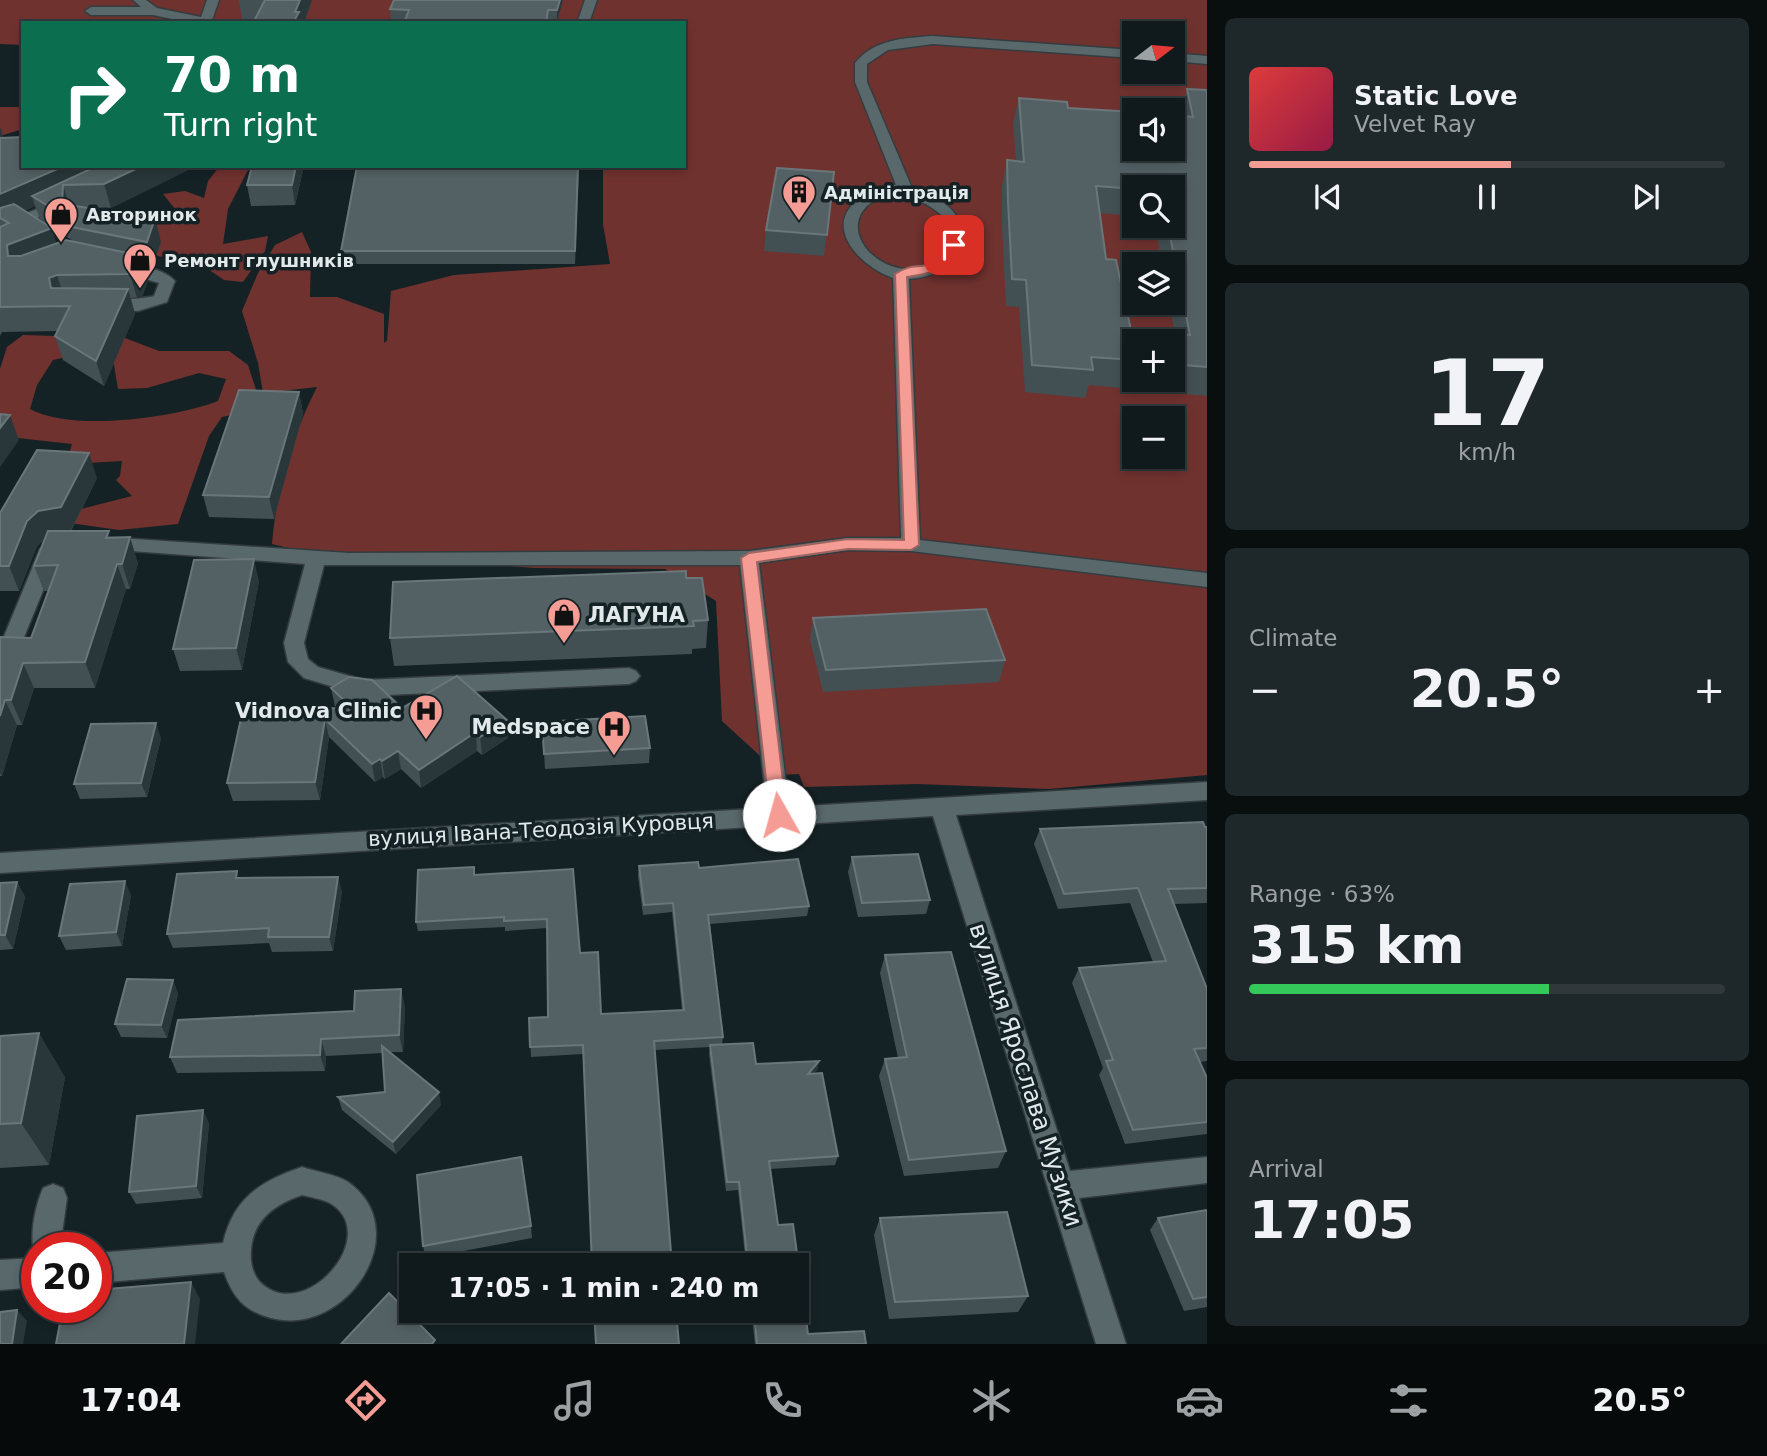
<!DOCTYPE html>
<meta charset="utf-8">
<style>
body{margin:0;font-family:"DejaVu Sans",sans-serif;background:#1e2729;color:#f1f3f6;height:100vh;display:flex;flex-direction:column;font-size:26px;white-space:nowrap}
*{box-sizing:border-box;margin:0}
p{font-size:23px;color:#9ca1a3}
.icon{flex:none;width:38px;height:38px;fill:none;stroke:currentColor;stroke-width:2;stroke-linecap:round;stroke-linejoin:round}
.map{position:relative;flex:1;overflow:hidden}
.sheet{display:flex;flex-direction:column;gap:18px;padding:18px;background:#090e0f;width:560px}
.sheet>*{flex:none}
.guide{position:absolute;left:21px;top:21px;width:665px;height:147px;border-radius:0px;box-shadow:0 4px 10px #0003,0 0 0 2px #30383b;background:#0b6e4f;color:#fff;overflow:hidden}
.needle{width:46px;rotate:74deg}
.tools{position:absolute;left:1122px;top:21px;display:grid;gap:14px}
.tools a{display:grid;place-items:center;width:63px;height:63px;border-radius:0px;background:#101a1c;box-shadow:0 4px 10px #0003,0 0 0 2px #30383b;font-size:35px}
.speed{position:absolute;left:21px;top:1232px;display:flex;gap:14px;font-size:35px;font-weight:700;text-align:center}
.speed>*{display:grid;place-content:center;width:91px;height:91px;border-radius:50%;background:#101a1c;box-shadow:0 4px 10px #0003,0 0 0 2px #30383b;line-height:1}
.speed .limit{border:10px solid #d22;background:#fff;color:#111}
.pin{position:absolute;display:grid;place-items:center;width:60px;height:60px;color:#fff;margin:-30px;border-radius:14px;box-shadow:0 4px 10px #0006}
.me{position:absolute;width:77px;margin:-38px;rotate:353deg;stroke-linejoin:round;filter:drop-shadow(0 0 5px #0008)}
.turn{display:flex;align-items:center;gap:24px;height:147px;padding:0 28px;font-size:32px}
.turn .icon{width:91px;height:91px;stroke-width:2.5}
.turn b{display:block;font-size:49px;line-height:60px}
.big{font-size:52px;font-weight:600;line-height:1.1}
.sheet .widget{flex:1;display:flex;flex-direction:column;justify-content:center;gap:10px;min-width:0;padding:0 24px;border-radius:10px;background:#1e2729}
.sheet .dial{align-items:center;gap:0}
.dial b{font-size:91px;line-height:1}
.song{display:flex;align-items:center;gap:21px}
.cover{width:84px;height:84px;border-radius:10px;background:linear-gradient(135deg,hsl(0 70% 55%),hsl(340 70% 35%))}
.played{height:7px;border-radius:4px;background:linear-gradient(90deg,#f59c95 55%,#30383b 55%)}
.keys{display:flex;justify-content:space-around;direction:ltr}
.heat{display:flex;justify-content:space-between;align-items:center;font-size:38px;direction:ltr}
.charge{height:10px;border-radius:5px;background:linear-gradient(90deg,#34c759 63%,#30383b 0)}
.trip{position:absolute;left:399px;top:1253px;width:410px;height:70px;border-radius:0px;background:#101a1c;box-shadow:0 4px 10px #0003,0 0 0 2px #30383b;font-weight:600;line-height:70px;text-align:center}
.tabs{display:flex;height:112px;justify-content:space-around;align-items:center;background:#060a0b;color:#9ca1a3}
.tabs .icon{width:49px;height:49px}
.tabs .active{color:#f59c95}
.tabs b{font-size:32px;color:#f1f3f6}
main{display:flex;flex:1;min-height:0}
.map>svg:first-child{display:block}
.green{fill:#70322f;fill-rule:evenodd}
.lines{fill:none;stroke-linecap:round;stroke-linejoin:round}
.minor-casing{stroke:#333c3f;stroke-width:3}
.minor{fill:#59686b;fill-rule:evenodd}
.wall{fill:#435053;fill-rule:evenodd}
.shaded-wall{fill:#29373a}
.building{fill:#546164;stroke:#6a7679;stroke-width:2;fill-rule:evenodd}
.route{fill:#f59c95;stroke:#9f6561;stroke-width:2}
.labels{text-anchor:middle;dominant-baseline:central;stroke-width:7;stroke-linejoin:round;paint-order:stroke}
.far-poi-label{font-size:18px;font-weight:bold;fill:#e1e9eb;stroke:#152225;text-anchor:start}
.poi-label{font-size:21px;font-weight:bold;fill:#e1e9eb;stroke:#152225;text-anchor:end}
.street-label{font-size:21px;fill:#e1e9eb;stroke:#152225}
.near-street-label{font-size:24px;fill:#e1e9eb;stroke:#152225}
</style>
<main>
<div class="map">
<svg width="1207" height="1344" viewBox="0 0 1207 1344">
<rect width="100%" height="100%" fill="#152225"/>
<g class="green">
<path d="M0,0H1207V775L1049,789L917,784L804,787L799,774L781,775L722,721L716,601L665,569L535,568L297,550L272,544C276,492 293,433 317,387L263,393L258,363L242,311L258,273L275,245L302,232L311,252L310,297H337L384,314V343L387,341L391,291L454,275L610,264L603,224V166H684V23H23V45L0,44ZM1134,33H1172V72H1134ZM1134,110H1172V149H1134ZM1134,187H1172V226H1134ZM1134,264H1172V303H1134ZM1134,341H1172V380H1134ZM1134,418H1172V457H1134Z"/>
<polygon points="0,107 23,107 23,129 0,136"/>
<polygon points="220,166 250,166 228,209 223,244 268,236 265,251 243,282 224,280 202,265 138,252 159,222 176,210 163,194 185,191 204,198 208,181"/>
<path d="M23,335L125,338L159,351H229L248,365L262,408L222,417L209,436L178,524L119,530L70,523L81,509L132,496L116,480L120,476L122,461L87,463L68,458L72,444L0,436V369L7,347ZM91,351L112,353L118,389L147,388L199,373L226,379L218,401C175,418 71,432 30,409L37,385L53,360Z"/>
</g>
<g class="lines">
<g class="minor-casing">
<g id="minor">
<polygon points="133,0 146,0 157,8 201,17 207,0 219,0 211,23 191,23 153,15 91,15 85,11 91,7 141,7"/>
<polygon points="585,0 597,0 589,23 577,23"/>
<path d="M933,36L1134,50V58L933,44L888,50L867,64V82L912,188C982,206 979,274 909,279L920,540L1207,573V587L911,551L848,550L759,563L789,807L1207,782V800L956,815L1070,1171L1207,1157V1183L1079,1198L1126,1344H1096L933,816L0,873V853L767,808L740,565H324L304,643L308,659L318,667L364,680L629,668L636,671L640,676L636,681L629,684L364,696L304,678L288,662L284,643L305,564L104,549L94,543L104,537L349,553L749,551L848,538H901L893,278C854,264 817,218 870,193C879,188 886,184 896,185L855,82V63C874,39 905,38 933,36ZM891,193C920,196 975,223 939,257C901,293 833,240 867,206C873,200 884,197 891,193Z"/>
<polygon points="1172,53 1207,56 1207,64 1172,61"/>
<polygon points="64,198 71,202 69,205 0,233 0,224"/>
<path d="M120,262C138,266 162,267 175,281L167,302L138,311L99,309L97,306C104,299 139,300 154,296L159,283L115,270L112,267Z"/>
<polygon points="50,543 60,549 20,647 17,652 3,652 0,646 40,549"/>
<path d="M302,1167C316,1172 336,1174 348,1182C417,1231 346,1338 271,1318C245,1311 233,1298 224,1272L96,1283V1253L223,1243C233,1199 260,1181 302,1167ZM302,1195C310,1197 321,1199 328,1202C386,1233 303,1328 259,1281C252,1272 250,1261 251,1250C253,1220 275,1204 302,1195Z"/>
<path d="M53,1184L63,1188L67,1198L60,1248H37V1287L0,1290V1260L36,1258C28,1239 35,1206 43,1188Z"/>
</g>
</g>
<use href="#minor" class="minor"/>
</g>
<g class="wall">
<polygon points="239,0 312,0 304,23 253,23 254,21 242,20"/>
<polygon points="394,0 563,0 557,22 549,22 548,23 404,23 404,21 391,21 390,9"/>
<path d="M1187,89L1207,90V396L1089,385L1085,398L1025,392L1019,307L1006,306L1002,227V186L1007,160L1016,161L1013,123L1019,98L1068,108L1179,116ZM1134,187H1172V226H1155L1162,264H1172V303H1169L1175,334L1131,330L1106,259L1099,213L1134,216ZM1134,341H1172V380H1134Z"/>
<path d="M0,127L3,137L196,166L111,208H90L161,242L153,266L144,264L148,280L142,297L131,298L135,314L104,386L63,360L55,336L57,331L2,332L0,336ZM35,206L40,219L73,241L56,243L24,211Z"/>
<polygon points="252,166 304,166 295,205 251,206 247,185"/>
<polygon points="357,166 579,166 575,264 343,264 341,251"/>
<polygon points="834,172 824,256 764,251 766,230"/>
<polygon points="299,392 303,414 274,519 209,517 203,495"/>
<polygon points="97,478 71,531 111,538 138,563 130,589 126,589 95,688 34,688 22,725 17,725 2,776 0,776 0,637 31,638 48,591 44,591 34,566 45,539 37,546 19,591 0,591 0,513"/>
<polygon points="686,578 708,620 706,648 692,649 692,654 394,666 390,638"/>
<polygon points="259,581 242,670 180,671 173,649"/>
<polygon points="813,618 1005,660 999,682 823,692 810,640"/>
<polygon points="331,688 402,708 508,738 482,755 477,751 421,788 401,769 385,779 383,777 375,782 329,737 320,800 233,801 227,783 337,708 335,706"/>
<polygon points="542,722 650,748 649,763 545,769"/>
<polygon points="161,738 147,797 80,799 74,784"/>
<polygon points="1207,827 1207,903 1174,904 1207,989 1207,1061 1200,1062 1207,1078 1207,1134 1125,1144 1099,1075 1103,1068 1072,983 1079,968 1153,962 1130,903 1058,909 1034,844 1040,829"/>
<polygon points="852,857 930,900 926,914 858,917 848,872"/>
<polygon points="798,859 809,906 807,916 710,924 723,1037 722,1044 753,1043 756,1064 819,1061 817,1070 814,1073 822,1073 838,1156 835,1165 770,1169 778,1225 793,1224 808,1334 864,1331 866,1344 755,1344 751,1311 796,1311 796,1265 746,1265 738,1190 726,1191 709,1054 710,1047 654,1050 672,1265 592,1265 583,1054 531,1057 529,1018 548,1017 547,928 505,931 505,927 418,931 416,922 418,870 474,867 475,875 573,869 580,953 598,952 601,1014 682,1010 672,912 643,915 638,876 639,866 698,862 699,868"/>
<polygon points="240,878 342,891 333,951 272,952 269,943 173,948 167,934"/>
<polygon points="17,882 25,897 13,949 0,950 0,883"/>
<polygon points="131,895 122,946 66,950 59,936"/>
<polygon points="885,955 1006,1151 998,1168 904,1176 879,1076 885,1059 898,1058 880,973"/>
<polygon points="173,980 178,994 167,1038 121,1037 115,1024"/>
<polygon points="405,1006 403,1052 390,1052 441,1105 396,1154 342,1110 338,1097 385,1092 383,1053 326,1056 325,1071 177,1073 170,1057 354,1011"/>
<polygon points="0,1036 65,1077 49,1165 0,1168"/>
<polygon points="209,1123 202,1198 136,1204 129,1192"/>
<polygon points="1207,1210 1207,1307 1184,1311 1150,1230 1158,1218"/>
<polygon points="880,1218 1028,1296 1018,1312 889,1319 874,1235"/>
<polygon points="531,1226 532,1238 426,1258 423,1246"/>
</g>
<g class="shaded-wall">
<polygon points="300,0 312,0 304,23 293,23 295,12"/>
<polygon points="560,0 563,0 557,22 557,10"/>
<polygon points="0,127 4,139 0,146"/>
<polygon points="64,166 123,166 63,185 70,208 66,216 32,196 35,206 4,220 0,218 0,194"/>
<polygon points="142,166 196,166 111,208 104,184"/>
<polygon points="296,166 304,166 295,205 292,185"/>
<polygon points="578,166 579,166 575,264 575,251"/>
<polygon points="155,218 161,242 153,266 147,242"/>
<polygon points="52,228 59,253 15,270 8,256 7,245"/>
<polygon points="142,256 148,280 142,297 137,298 130,274"/>
<polygon points="57,275 65,299 51,288 49,278"/>
<polygon points="128,289 135,314 104,386 96,361"/>
<polygon points="299,392 303,414 274,519 269,497"/>
<polygon points="10,415 19,440 0,467 0,428"/>
<polygon points="89,453 97,478 70,532 48,536 37,546 19,591 9,566 27,521"/>
<polygon points="130,537 138,563 130,589 122,564"/>
<polygon points="254,559 259,581 242,670 236,648"/>
<polygon points="117,564 126,589 95,688 85,662"/>
<polygon points="23,663 34,688 22,725 11,700"/>
<polygon points="5,700 17,725 2,776 0,773 0,716"/>
<polygon points="325,719 329,737 320,800 315,782"/>
<polygon points="507,720 508,738 482,755 480,737"/>
<polygon points="156,723 161,738 147,797 141,783"/>
<polygon points="476,732 477,751 421,788 419,770"/>
<polygon points="398,751 401,769 385,779 382,761"/>
<polygon points="380,759 383,777 375,782 372,764"/>
<polygon points="338,877 342,891 333,951 329,937"/>
<polygon points="125,881 131,895 122,946 116,932"/>
<polygon points="17,882 25,897 13,949 5,935"/>
<polygon points="173,980 178,994 167,1038 161,1025"/>
<polygon points="401,989 405,1006 403,1052 399,1035"/>
<polygon points="39,1033 65,1077 49,1165 21,1123"/>
<polygon points="321,1039 326,1056 325,1071 320,1055"/>
<polygon points="819,1061 817,1070 806,1083 808,1074"/>
<polygon points="439,1092 441,1105 396,1154 393,1142"/>
<polygon points="203,1110 209,1123 202,1198 196,1186"/>
<polygon points="191,1282 200,1299 195,1344 184,1344"/>
<polygon points="17,1310 27,1321 23,1344 12,1344"/>
</g>
<g class="building">
<polygon points="265,0 300,0 295,12 299,12 293,23 253,23"/>
<polygon points="394,0 560,0 557,10 548,10 546,23 404,23 409,10 390,9"/>
<path d="M1187,89L1207,90V367L1172,364V341H1134V360L1091,357L1093,370L1032,365L1026,280L1012,279L1008,201L1007,160L1024,162L1019,98L1067,102L1068,108L1134,112V149H1172V115L1193,117ZM1096,186L1134,189V187H1172V226H1168L1190,335L1131,330L1116,260L1106,259Z"/>
<polygon points="23,137 23,166 64,166 0,194 0,138"/>
<polygon points="97,166 142,166 104,184 63,185 62,204 155,218 147,242 72,227 65,216 32,196"/>
<polygon points="252,166 296,166 292,185 247,185"/>
<polygon points="357,166 578,166 575,251 341,251"/>
<polygon points="777,168 834,172 827,235 766,230"/>
<polygon points="14,204 52,228 7,245 8,256 21,256 66,240 142,256 136,272 130,274 57,275 49,278 51,288 128,289 96,361 55,336 70,306 0,307 0,227 9,223 0,218 0,208"/>
<polygon points="239,390 299,392 269,497 203,495"/>
<polygon points="0,414 10,415 0,428"/>
<polygon points="37,450 89,453 61,507 38,511 27,521 9,566 0,566 0,513"/>
<polygon points="48,531 109,531 106,538 130,537 122,564 117,564 85,662 23,663 11,700 5,700 0,716 0,637 31,638 58,565 34,566"/>
<polygon points="254,559 236,648 173,649 194,560"/>
<polygon points="686,571 686,578 702,578 708,620 693,621 694,626 390,638 393,582"/>
<polygon points="986,609 1005,660 826,670 813,618"/>
<polygon points="457,676 507,720 480,737 476,732 419,770 398,751 382,761 380,759 372,764 325,719 315,782 227,783 243,709 352,708 331,688 349,677 372,680 402,708"/>
<polygon points="645,716 650,748 544,754 542,722"/>
<polygon points="156,723 141,783 74,784 91,724"/>
<polygon points="1203,822 1205,827 1207,827 1207,888 1168,889 1207,989 1207,1048 1194,1049 1207,1078 1207,1122 1133,1130 1106,1061 1113,1060 1079,968 1166,961 1138,888 1064,894 1040,829"/>
<polygon points="918,854 930,900 862,903 852,857"/>
<polygon points="798,859 809,906 708,915 723,1037 654,1041 672,1265 592,1265 583,1045 530,1047 529,1018 548,1017 547,919 504,921 504,917 416,922 418,870 474,867 474,875 573,869 580,953 598,952 601,1014 684,1010 673,903 644,905 639,866 698,862 699,868"/>
<polygon points="237,871 236,878 338,877 329,937 268,937 269,928 167,934 177,874"/>
<polygon points="125,881 116,932 59,936 70,884"/>
<polygon points="17,882 5,935 0,935 0,883"/>
<polygon points="951,952 1006,1151 909,1160 885,1059 907,1057 885,955"/>
<polygon points="127,979 173,980 161,1025 115,1024"/>
<polygon points="401,989 399,1035 321,1039 320,1055 170,1057 178,1020 354,1011 355,991"/>
<polygon points="39,1033 21,1123 0,1124 0,1036"/>
<polygon points="753,1043 756,1064 819,1061 808,1074 822,1073 838,1156 769,1161 778,1225 793,1224 808,1334 864,1331 866,1344 757,1344 754,1311 796,1311 796,1265 748,1265 739,1182 727,1182 710,1045"/>
<polygon points="382,1046 439,1092 393,1142 338,1097 385,1092"/>
<polygon points="203,1110 196,1186 129,1192 137,1116"/>
<polygon points="521,1157 531,1226 423,1246 417,1175"/>
<polygon points="1207,1210 1207,1297 1193,1299 1158,1218"/>
<polygon points="1007,1212 1028,1296 895,1302 880,1218"/>
<polygon points="191,1282 184,1344 56,1344 63,1307 96,1307 96,1290"/>
<polygon points="389,1293 435,1340 432,1344 341,1344"/>
<polygon points="17,1310 12,1344 0,1344 0,1312"/>
<polygon points="594,1311 676,1311 679,1344 596,1344"/>
</g>
<path class="route" d="M954,241L959,245C943,271 937,272 907,277L919,545L911,550L848,549L757,562L787,815L779,822L770,815L741,558L749,553L848,539L904,540L895,274C920,257 924,280 950,242Z"/>
<defs>
<g id="building-pin" transform="scale(1.75)"><path d="M0 17L-7.5 6A9.5 9.5 0 1 1 7.5 6Z" fill="#f59c95" stroke="#152225"/><path d="M-4-6H4V6H1V3H-1V6H-4ZM-2.5-4.3h1.7v1.8h-1.7ZM.8-4.3h1.7v1.8H.8ZM-2.5-1h1.7V.8h-1.7ZM.8-1h1.7V.8H.8Z" fill="#111"/></g>
<g id="shop-pin" transform="scale(1.75)"><path d="M0 17L-7.5 6A9.5 9.5 0 1 1 7.5 6Z" fill="#f59c95" stroke="#152225"/><path d="M-5-2.5h2.3a2.7 3.5 0 0 1 5.4 0H5L5.5 6h-11ZM-1.5-2.5h3a1.5 2.3 0 0 0-3 0Z" fill="#111"/></g>
<g id="hospital-pin" transform="scale(1.75)"><path d="M0 17L-7.5 6A9.5 9.5 0 1 1 7.5 6Z" fill="#f59c95" stroke="#152225"/><path d="M-5-5h3v3.5h4V-5h3V5h-3V1.5h-4V5h-3Z" fill="#111"/></g>
</defs>
<g fill-rule="evenodd">
<use href="#building-pin" x="799" y="192"/>
<use href="#shop-pin" x="61" y="214"/>
<use href="#shop-pin" x="140" y="260"/>
<use href="#shop-pin" x="564" y="615"/>
<use href="#hospital-pin" x="426" y="711"/>
<use href="#hospital-pin" x="614" y="727"/>
</g>
<g class="labels">
<g class="far-poi-label">
<text x="824" y="192">Адміністрація</text>
<text x="86" y="214">Авторинок</text>
<text x="164" y="260">Ремонт глушників</text>
</g>
<g class="poi-label">
<text x="588" y="615" text-anchor="start">ЛАГУНА</text>
<text x="402" y="711">Vidnova Clinic</text>
<text x="590" y="727">Medspace</text>
</g>
<g class="street-label">
<text transform="translate(541 830) rotate(-3)">вулиця Івана-Теодозія Куровця</text>
</g>
<g class="near-street-label">
<text transform="translate(1026 1075) rotate(72)">вулиця Ярослава Музики</text>
</g>
</g>
</svg>
<div class="tools">
<a><svg class="needle" viewBox="-14 -14 28 28"><path d="M0-13l5 13h-10z" fill="#e53935"/><path d="M0 13l5-13h-10z" fill="#9ca1a3"/></svg></a>
<a><svg class="icon" aria-label="sound" viewBox="0 0 24 24"><path d="M4 9h4l5-4v14l-5-4H4zM17 9q2 3 0 6"/></svg></a>
<a><svg class="icon" aria-label="search" viewBox="0 0 24 24"><circle cx="10" cy="10" r="6"/><path d="M15 15l6 6"/></svg></a>
<a><svg class="icon" aria-label="layers" viewBox="0 0 24 24"><path d="M12 4l9 5-9 5-9-5zM3 14l9 5 9-5"/></svg></a>
<a>+</a>
<a>−</a>
</div>
<div class="speed"><div class="limit">20</div></div>
<div class="pin" style="left:954px;top:245px;background:#d93025"><svg class="icon" aria-label="arrive" viewBox="0 0 24 24"><path d="M6 21V4h12l-3 4 3 4H6"/></svg></div>
<svg class="me" style="left:779px;top:815px" viewBox="-20 -20 40 40"><circle r="19" fill="#fff"/><path d="M0-13L10 11 0 6-10 11z" fill="#f59c95"/></svg>
<div class="trip">17:05 · 1 min · 240 m</div>
<div class="guide">
<div class="turn"><svg class="icon" aria-label="right" viewBox="0 0 24 24"><path d="M7 20v-9h11M14 6l5 5-5 5"/></svg><div><b>70 m</b>Turn right</div></div>
</div>
</div>
<section class="sheet">
<div class="widget">
<div class="song"><i class="cover"></i><div><b>Static Love</b><p>Velvet Ray</p></div></div>
<div class="played"></div>
<div class="keys"><svg class="icon" aria-label="previous" viewBox="0 0 24 24"><path d="M18 5L8 12l10 7zM5 5v14"/></svg><svg class="icon" aria-label="pause" viewBox="0 0 24 24"><path d="M8 5v14M16 5v14"/></svg><svg class="icon" aria-label="next" viewBox="0 0 24 24"><path d="M6 5l10 7-10 7zM19 5v14"/></svg></div>
</div>
<div class="widget dial"><b>17</b><p>km/h</p></div>
<div class="widget"><p>Climate</p>
<div class="heat"><a>−</a><b class="big">20.5°</b><a>+</a></div>
</div>
<div class="widget"><p>Range · 63%</p><b class="big">315 km</b><div class="charge"></div></div>
<div class="widget"><p>Arrival</p><b class="big">17:05</b></div>
</section>
</main>
<nav class="tabs">
<b>17:04</b>
<svg class="icon active" aria-label="directions" viewBox="0 0 24 24"><path d="M12 3l9 9-9 9-9-9zM9 14v-3h6M13 9l2 2-2 2"/></svg>
<svg class="icon" aria-label="music" viewBox="0 0 24 24"><path d="M9 18V5l10-2v13"/><circle cx="6" cy="18" r="3"/><circle cx="16" cy="16" r="3"/></svg>
<svg class="icon" aria-label="phone" viewBox="0 0 24 24"><path d="M5 4h4l2 5-3 2q2 4 5 5l2-3 5 2v4C11 20 4 13 5 4z"/></svg>
<svg class="icon" aria-label="climate" viewBox="0 0 24 24"><path d="M12 3v18M4 7l16 10M4 17L20 7"/></svg>
<svg class="icon" aria-label="car" viewBox="0 0 24 24"><path d="M5 17H2v-5l4-1 3-4h7l3 4 3 1v5h-3M9 17h6M6 11h13"/><circle cx="7" cy="17" r="2"/><circle cx="17" cy="17" r="2"/></svg>
<svg class="icon" aria-label="filters" viewBox="0 0 24 24"><path d="M4 7h16M4 17h16"/><circle cx="9" cy="7" r="2"/><circle cx="15" cy="17" r="2"/></svg>
<b>20.5°</b>
</nav>
